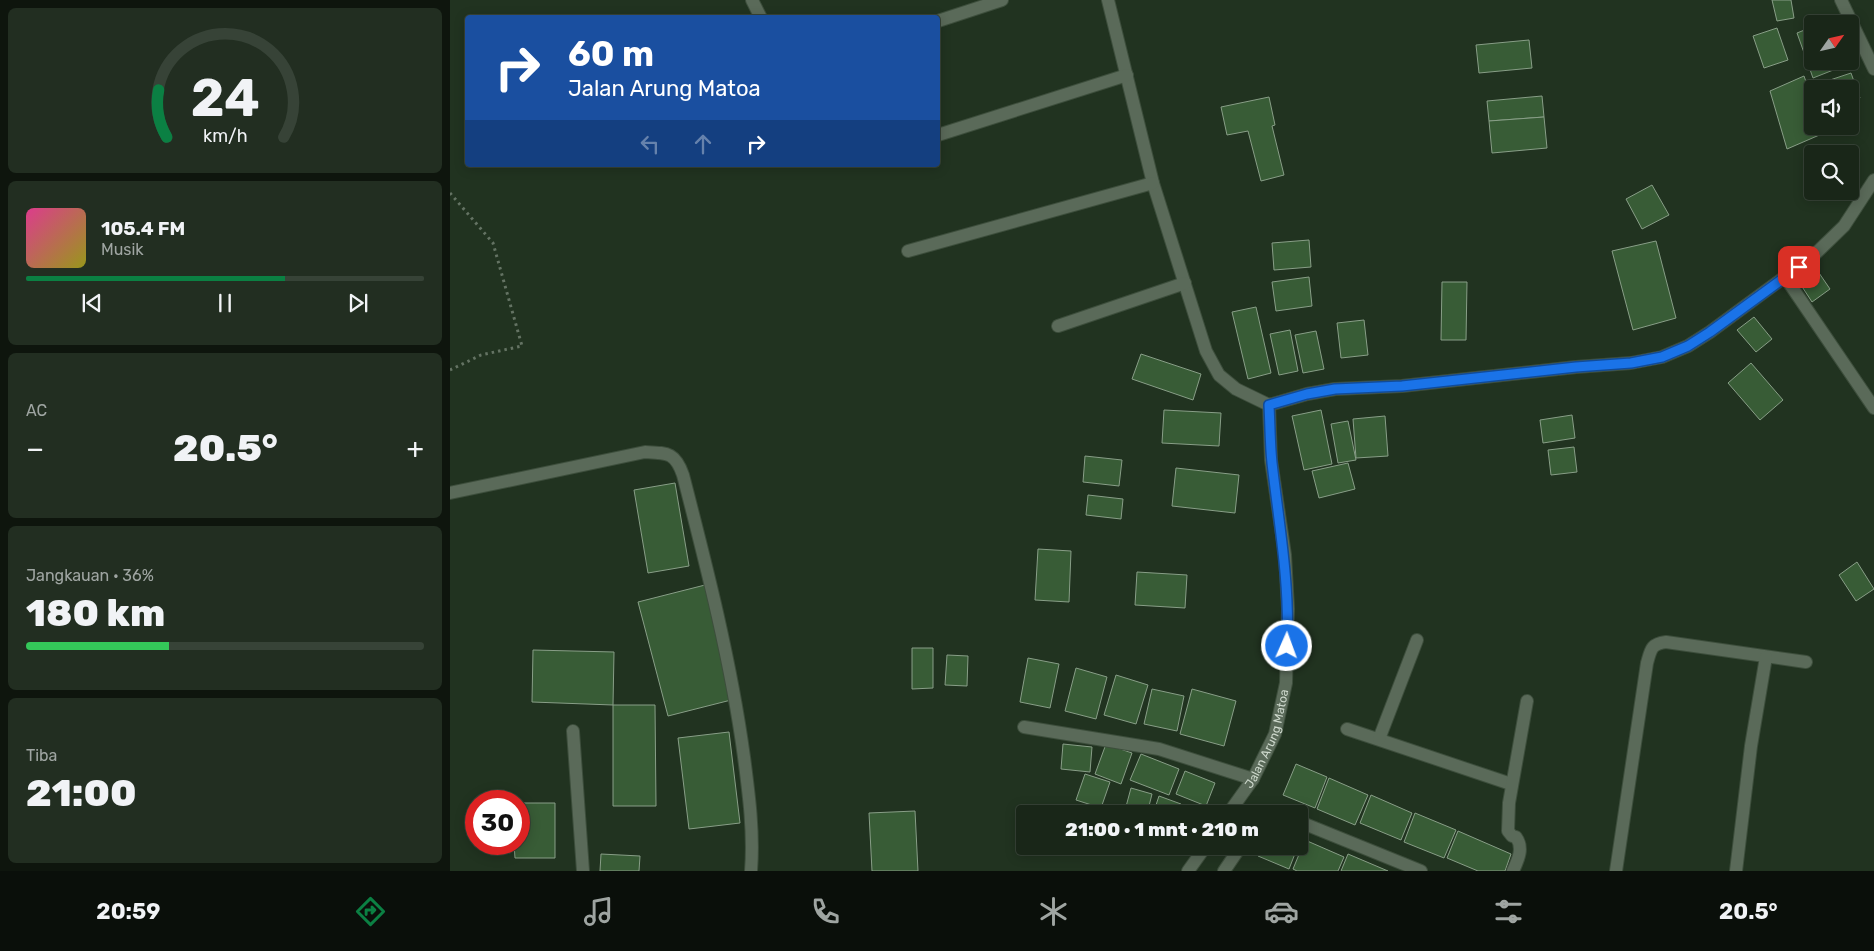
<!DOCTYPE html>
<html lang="id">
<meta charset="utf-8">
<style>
body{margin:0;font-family:Rubik,sans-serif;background:#222e21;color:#f1f3f6;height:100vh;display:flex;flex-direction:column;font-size:19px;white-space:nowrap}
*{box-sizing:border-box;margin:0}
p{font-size:16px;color:#9fa5a2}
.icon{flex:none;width:28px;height:28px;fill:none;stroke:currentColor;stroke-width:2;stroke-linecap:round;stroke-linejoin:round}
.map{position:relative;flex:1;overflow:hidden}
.sheet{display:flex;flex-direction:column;gap:8px;padding:8px;background:#0e150d;width:450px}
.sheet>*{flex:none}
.hud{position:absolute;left:15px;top:15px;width:475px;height:152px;border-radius:5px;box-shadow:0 2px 12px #0003,0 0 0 1px #374337;background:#1a4fa0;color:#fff;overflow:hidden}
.needle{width:32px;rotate:56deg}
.tools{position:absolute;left:1354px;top:15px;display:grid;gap:10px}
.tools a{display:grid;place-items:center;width:55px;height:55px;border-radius:5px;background:#192618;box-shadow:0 2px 12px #0003,0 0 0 1px #374337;font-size:25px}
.speed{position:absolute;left:15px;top:790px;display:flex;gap:10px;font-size:25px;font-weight:700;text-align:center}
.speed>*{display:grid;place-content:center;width:65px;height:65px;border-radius:50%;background:#192618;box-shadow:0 2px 12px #0003,0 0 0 1px #374337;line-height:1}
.speed .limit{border:8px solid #d22;background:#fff;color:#111}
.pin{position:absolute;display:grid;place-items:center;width:42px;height:42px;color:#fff;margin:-21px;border-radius:10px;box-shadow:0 2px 8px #0006}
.me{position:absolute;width:55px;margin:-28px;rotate:2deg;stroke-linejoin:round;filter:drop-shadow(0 0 4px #0008)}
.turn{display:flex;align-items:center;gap:18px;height:105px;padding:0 20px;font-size:22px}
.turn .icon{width:65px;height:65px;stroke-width:2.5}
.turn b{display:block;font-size:35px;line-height:42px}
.lanes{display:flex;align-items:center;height:48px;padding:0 20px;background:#0003;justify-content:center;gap:25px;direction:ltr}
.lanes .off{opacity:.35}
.big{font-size:38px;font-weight:800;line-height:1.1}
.sheet .card{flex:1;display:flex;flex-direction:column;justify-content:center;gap:8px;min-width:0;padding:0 18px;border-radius:8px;background:#222e21}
.sheet .dial{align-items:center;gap:0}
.dial svg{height:130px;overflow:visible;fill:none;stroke:#374337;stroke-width:7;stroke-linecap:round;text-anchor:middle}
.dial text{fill:#f1f3f6;stroke:none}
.song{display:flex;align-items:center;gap:15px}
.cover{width:60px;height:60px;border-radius:8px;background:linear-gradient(135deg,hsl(330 70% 55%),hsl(60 70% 35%))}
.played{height:5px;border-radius:2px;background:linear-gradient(90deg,#0b8043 65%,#374337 65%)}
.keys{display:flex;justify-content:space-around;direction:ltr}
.heat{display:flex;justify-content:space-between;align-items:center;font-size:28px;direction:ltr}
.charge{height:8px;border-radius:4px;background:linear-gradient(90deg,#34c759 36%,#374337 0)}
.trip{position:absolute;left:566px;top:805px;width:292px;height:50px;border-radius:5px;background:#192618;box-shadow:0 2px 12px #0003,0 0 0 1px #374337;font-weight:800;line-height:50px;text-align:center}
.tab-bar{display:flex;height:80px;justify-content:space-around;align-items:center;background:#0a0f0a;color:#9fa5a2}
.tab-bar .icon{width:35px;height:35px}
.tab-bar .on{color:#0b8043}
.tab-bar b{font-size:22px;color:#f1f3f6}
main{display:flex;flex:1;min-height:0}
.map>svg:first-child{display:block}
.building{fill:#385c36;stroke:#889e87}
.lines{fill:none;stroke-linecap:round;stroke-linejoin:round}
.minor-casing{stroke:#3d4e3c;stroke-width:14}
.path{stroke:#647363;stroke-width:3;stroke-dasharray:2.5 4;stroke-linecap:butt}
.minor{stroke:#5a6a59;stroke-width:12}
.route-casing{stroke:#114b97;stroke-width:12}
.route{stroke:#1a73e8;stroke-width:9}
.labels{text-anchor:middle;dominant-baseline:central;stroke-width:5;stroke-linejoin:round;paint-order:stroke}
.street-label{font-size:12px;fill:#ced9cd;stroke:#101910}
</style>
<main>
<section class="sheet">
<div class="card dial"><svg viewBox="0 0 100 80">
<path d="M14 69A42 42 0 1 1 86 69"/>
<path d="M14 69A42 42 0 0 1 9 40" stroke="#0b8043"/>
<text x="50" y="56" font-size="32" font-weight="700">24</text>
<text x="50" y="72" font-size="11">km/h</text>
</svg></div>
<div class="card">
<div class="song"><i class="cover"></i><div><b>105.4 FM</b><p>Musik</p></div></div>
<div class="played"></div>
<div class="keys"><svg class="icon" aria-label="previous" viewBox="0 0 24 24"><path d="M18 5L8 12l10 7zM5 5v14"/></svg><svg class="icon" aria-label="pause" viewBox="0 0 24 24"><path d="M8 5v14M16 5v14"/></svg><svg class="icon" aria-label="next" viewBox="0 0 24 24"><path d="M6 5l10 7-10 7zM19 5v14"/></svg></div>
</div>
<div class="card"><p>AC</p>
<div class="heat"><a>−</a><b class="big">20.5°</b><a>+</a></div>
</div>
<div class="card"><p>Jangkauan · 36%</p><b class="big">180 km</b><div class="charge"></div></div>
<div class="card"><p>Tiba</p><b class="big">21:00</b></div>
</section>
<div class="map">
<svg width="1424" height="871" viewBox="0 0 1424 871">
<rect width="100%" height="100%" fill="#213320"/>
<g class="building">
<polygon points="1322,0 1341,0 1344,18 1327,21"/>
<polygon points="1362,27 1362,61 1394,61 1396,65 1363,78 1347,33"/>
<polygon points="1327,28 1338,60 1314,68 1303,36"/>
<polygon points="1079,40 1082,68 1029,73 1026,45"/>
<polygon points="1401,73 1410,98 1400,102 1400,89 1373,89 1371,83"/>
<polygon points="1354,76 1362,99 1362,126 1372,126 1374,133 1337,149 1320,91"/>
<polygon points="1092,96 1094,117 1039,121 1037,101"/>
<polygon points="819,97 825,125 822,126 834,175 811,181 798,131 777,135 771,107"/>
<polygon points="1094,117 1097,148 1042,153 1039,121"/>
<polygon points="1202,185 1219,215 1192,229 1176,199"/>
<polygon points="859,240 861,267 824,270 822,243"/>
<polygon points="1206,241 1226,318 1183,330 1162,251"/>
<polygon points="1367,270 1380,289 1362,302 1349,282"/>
<polygon points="859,277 862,306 826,311 822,282"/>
<polygon points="992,282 1017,282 1016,340 991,340"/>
<polygon points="806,307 821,373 798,379 782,312"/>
<polygon points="1304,317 1322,339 1306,352 1287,330"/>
<polygon points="914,320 918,355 891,358 887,323"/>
<polygon points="840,330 848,371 829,375 820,334"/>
<polygon points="866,331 874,369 853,373 845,335"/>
<polygon points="691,354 751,374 743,400 682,379"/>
<polygon points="1301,363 1333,400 1310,420 1278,383"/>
<polygon points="714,410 771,413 769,446 712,443"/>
<polygon points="871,410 882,464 854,470 842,416"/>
<polygon points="1122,415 1125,438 1093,443 1090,420"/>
<polygon points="935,416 938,456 906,458 903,419"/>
<polygon points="898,421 906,460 888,463 881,424"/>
<polygon points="1124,447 1127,472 1101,475 1098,450"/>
<polygon points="635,456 672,460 669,486 633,482"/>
<polygon points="898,463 905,489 869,498 862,471"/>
<polygon points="726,468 789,475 785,513 722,506"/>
<polygon points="225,483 239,566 198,573 184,490"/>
<polygon points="638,495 673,499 671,519 636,515"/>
<polygon points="588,549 621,551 619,602 585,600"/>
<polygon points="1407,562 1424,589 1406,601 1389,575"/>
<polygon points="687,572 737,575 735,608 685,605"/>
<polygon points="255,585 285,699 218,716 188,602"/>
<polygon points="462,648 483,648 483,688 462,689"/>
<polygon points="83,650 164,652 163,705 82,702"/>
<polygon points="497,655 518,656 517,686 495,685"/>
<polygon points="578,658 609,664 600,708 570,702"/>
<polygon points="626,668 657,677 646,719 615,711"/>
<polygon points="666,675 698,685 686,724 654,715"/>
<polygon points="702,689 734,696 727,731 694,724"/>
<polygon points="742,689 786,701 774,746 730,734"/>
<polygon points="163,705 205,705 206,806 163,806"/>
<polygon points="279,732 290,823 239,829 228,738"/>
<polygon points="613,744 642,747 640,772 611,769"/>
<polygon points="656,744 682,753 671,784 645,774"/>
<polygon points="691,754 729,769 719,795 680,780"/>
<polygon points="846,764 877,777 865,808 833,795"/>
<polygon points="735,771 765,783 756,806 726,794"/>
<polygon points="635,774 660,782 651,808 626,800"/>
<polygon points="879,778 918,795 905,825 867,809"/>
<polygon points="681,788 702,794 697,814 674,814"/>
<polygon points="921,795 962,813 951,840 910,823"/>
<polygon points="709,796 731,804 727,814 703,814"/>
<polygon points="69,803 105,803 105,858 65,858 64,844 69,844"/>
<polygon points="465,811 468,871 422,871 419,813"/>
<polygon points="965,813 1006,830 994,858 954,842"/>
<polygon points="1008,831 1061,854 1055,871 1028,871 997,858"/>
<polygon points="855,840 894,857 888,871 847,871 843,869"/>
<polygon points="813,846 848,846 839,869 808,856"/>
<polygon points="151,854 190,856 189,871 150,871"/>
<polygon points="898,854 938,871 891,871"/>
</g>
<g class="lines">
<g class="minor-casing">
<g id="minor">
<polyline points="302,0 311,18"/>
<polyline points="658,0 703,183 756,351 769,375 786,389 819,405"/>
<polyline points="1391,0 1424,69"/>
<polyline points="488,21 552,0"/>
<polyline points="488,135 677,75"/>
<polyline points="458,251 703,183"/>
<polyline points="1335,277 1424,408"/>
<polyline points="608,326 735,283"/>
<path d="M0,493L195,452C217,453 225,452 233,475C257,568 281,662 294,757C299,795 304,833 301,871"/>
<polyline points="574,727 709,749 803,779"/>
<polyline points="897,729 1061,784"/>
<polyline points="123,731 133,871"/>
<polyline points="929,739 967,640"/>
<path id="s1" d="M778,814L803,779L825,734L836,683L838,609L835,555L821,460L819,405L857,394L885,389L952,386L1126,367L1181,363L1212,357L1238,346L1260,332L1363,256L1394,226L1424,180"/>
<polyline points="850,822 971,871"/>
<polyline points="738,871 756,846"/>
<polyline points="774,871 791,846"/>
<path d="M1063,871C1068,860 1074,848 1066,837L1062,836L1058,831L1059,803L1077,701"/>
<path d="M1166,871L1197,663C1201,649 1201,644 1216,642L1356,662"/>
<polyline points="1286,871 1301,746 1316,657"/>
</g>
</g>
<polyline class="path" points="0,193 43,243 72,346 31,355 0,370"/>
<use href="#minor" class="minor"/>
</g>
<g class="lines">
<g class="route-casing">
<path id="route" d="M837,646C840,584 829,524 822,463C820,444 820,424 819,405L857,394L885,389L952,386L1126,367L1181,363L1212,357L1238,346L1260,332L1349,267"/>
</g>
<use href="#route" class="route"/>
</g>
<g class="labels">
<g class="street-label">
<text stroke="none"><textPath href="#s1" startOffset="86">Jalan Arung Matoa</textPath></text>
</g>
</g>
</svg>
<div class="tools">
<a><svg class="needle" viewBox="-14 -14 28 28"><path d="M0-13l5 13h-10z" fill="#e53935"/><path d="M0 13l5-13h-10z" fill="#9fa5a2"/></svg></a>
<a><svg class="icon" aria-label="sound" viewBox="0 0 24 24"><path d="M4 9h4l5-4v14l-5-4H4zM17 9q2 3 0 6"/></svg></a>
<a><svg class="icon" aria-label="search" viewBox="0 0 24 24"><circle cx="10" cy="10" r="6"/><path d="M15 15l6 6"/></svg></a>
</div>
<div class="speed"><div class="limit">30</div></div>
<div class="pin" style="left:1349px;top:267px;background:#d93025"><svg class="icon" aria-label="arrive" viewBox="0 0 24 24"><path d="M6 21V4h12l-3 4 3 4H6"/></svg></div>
<svg class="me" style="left:837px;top:646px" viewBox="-20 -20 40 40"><circle r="17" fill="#1a73e8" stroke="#fff" stroke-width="3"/><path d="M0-11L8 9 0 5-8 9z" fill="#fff"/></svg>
<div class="trip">21:00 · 1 mnt · 210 m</div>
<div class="hud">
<div class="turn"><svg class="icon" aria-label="right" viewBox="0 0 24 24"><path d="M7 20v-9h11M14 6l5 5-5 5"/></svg><div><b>60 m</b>Jalan Arung Matoa</div></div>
<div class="lanes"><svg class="icon off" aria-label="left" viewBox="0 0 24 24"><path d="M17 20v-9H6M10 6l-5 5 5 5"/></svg><svg class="icon off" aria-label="ahead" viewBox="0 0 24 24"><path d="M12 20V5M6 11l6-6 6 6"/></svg><svg class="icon" aria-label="right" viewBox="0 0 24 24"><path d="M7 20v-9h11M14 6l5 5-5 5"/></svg></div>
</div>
</div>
</main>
<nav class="tab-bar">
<b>20:59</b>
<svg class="icon on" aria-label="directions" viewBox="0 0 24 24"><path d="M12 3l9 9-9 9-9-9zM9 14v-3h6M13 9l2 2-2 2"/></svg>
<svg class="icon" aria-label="music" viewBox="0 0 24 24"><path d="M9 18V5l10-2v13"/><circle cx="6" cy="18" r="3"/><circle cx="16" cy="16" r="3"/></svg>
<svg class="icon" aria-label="phone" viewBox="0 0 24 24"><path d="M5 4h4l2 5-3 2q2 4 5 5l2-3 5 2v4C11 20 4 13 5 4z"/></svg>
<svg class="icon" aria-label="climate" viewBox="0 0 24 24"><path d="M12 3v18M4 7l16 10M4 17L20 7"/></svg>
<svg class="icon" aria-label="car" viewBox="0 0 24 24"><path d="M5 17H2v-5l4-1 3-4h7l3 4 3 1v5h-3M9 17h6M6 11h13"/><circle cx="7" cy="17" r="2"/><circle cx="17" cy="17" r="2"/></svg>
<svg class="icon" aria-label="filters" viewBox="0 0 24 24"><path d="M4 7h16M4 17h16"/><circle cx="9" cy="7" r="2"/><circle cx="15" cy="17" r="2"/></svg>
<b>20.5°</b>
</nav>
